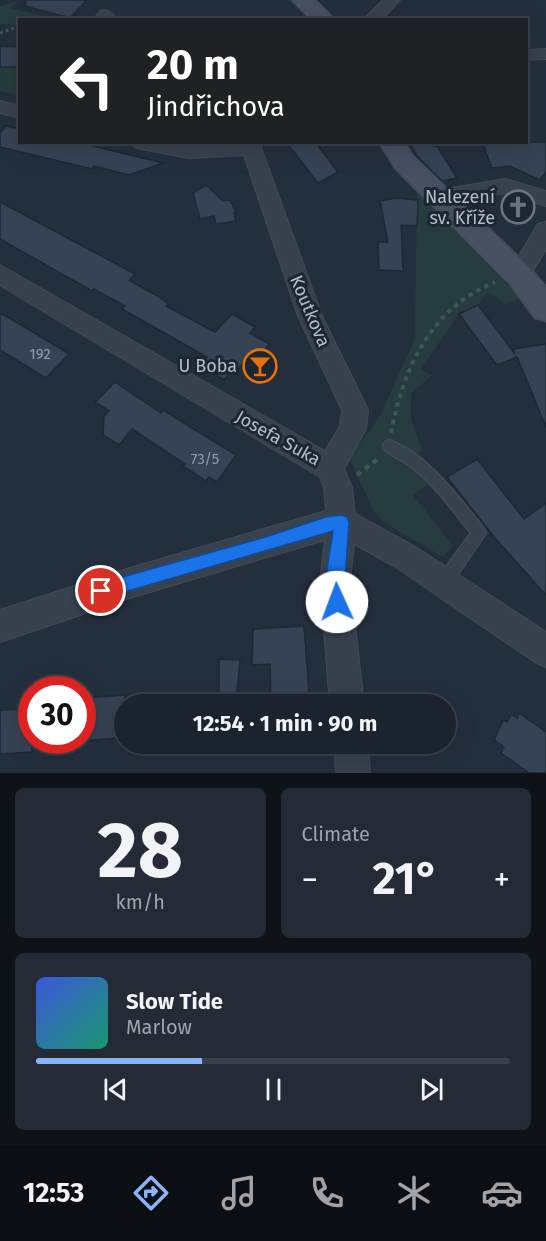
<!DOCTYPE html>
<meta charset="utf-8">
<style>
body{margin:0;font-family:"Fira Sans",sans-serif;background:#242b36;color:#f1f3f6;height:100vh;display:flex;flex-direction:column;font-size:22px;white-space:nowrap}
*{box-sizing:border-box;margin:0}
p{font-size:20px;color:#a0a4aa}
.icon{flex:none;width:33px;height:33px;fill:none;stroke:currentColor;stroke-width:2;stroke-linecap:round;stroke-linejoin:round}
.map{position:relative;height:773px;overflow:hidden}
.sheet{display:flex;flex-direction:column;gap:15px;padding:15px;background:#0f1319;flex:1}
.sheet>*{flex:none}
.guide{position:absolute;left:18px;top:18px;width:510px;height:126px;border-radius:0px;box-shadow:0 6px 24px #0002,0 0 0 2px #39404a;background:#202124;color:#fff;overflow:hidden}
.speed{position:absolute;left:18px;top:676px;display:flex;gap:12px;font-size:30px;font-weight:700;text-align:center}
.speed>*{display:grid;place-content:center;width:78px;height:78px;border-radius:50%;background:#1b232e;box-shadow:0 6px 24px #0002,0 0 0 2px #39404a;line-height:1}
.speed .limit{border:9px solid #d22;background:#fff;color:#111}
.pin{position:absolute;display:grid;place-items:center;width:51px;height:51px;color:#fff;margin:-26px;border:3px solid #fff;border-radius:50%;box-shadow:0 2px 6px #0007}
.me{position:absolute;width:66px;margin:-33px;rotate:358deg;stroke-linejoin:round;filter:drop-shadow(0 0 4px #0008)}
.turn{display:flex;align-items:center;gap:21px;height:126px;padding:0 30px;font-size:27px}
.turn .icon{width:78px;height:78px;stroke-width:2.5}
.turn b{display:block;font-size:42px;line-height:51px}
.big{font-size:45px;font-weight:700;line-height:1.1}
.sheet .widget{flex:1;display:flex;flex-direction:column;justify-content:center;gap:9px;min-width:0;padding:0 21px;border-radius:9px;background:#242b36}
.sheet .dial{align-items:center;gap:0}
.dial b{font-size:78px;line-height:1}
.song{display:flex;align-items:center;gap:18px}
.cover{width:72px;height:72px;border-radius:9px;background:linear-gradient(135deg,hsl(230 70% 55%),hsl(160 70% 35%))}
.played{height:6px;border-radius:3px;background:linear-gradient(90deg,#8ab4f8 35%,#39404a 35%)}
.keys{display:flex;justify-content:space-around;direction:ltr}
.heat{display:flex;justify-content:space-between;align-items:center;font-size:33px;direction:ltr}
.sheet .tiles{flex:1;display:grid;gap:15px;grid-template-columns:1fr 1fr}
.widget:last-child{grid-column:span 2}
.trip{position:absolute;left:114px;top:694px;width:342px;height:60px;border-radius:30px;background:#1b232e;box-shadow:0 6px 24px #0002,0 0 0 2px #39404a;font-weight:700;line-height:60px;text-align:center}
.tab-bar{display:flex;height:96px;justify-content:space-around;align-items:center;background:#0b0e12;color:#a0a4aa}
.tab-bar .icon{width:42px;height:42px}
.tab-bar .on{color:#8ab4f8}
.tab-bar b{font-size:27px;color:#f1f3f6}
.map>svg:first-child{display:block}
.green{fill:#263c3f}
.building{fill:#364354;stroke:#1f2835;stroke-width:1.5}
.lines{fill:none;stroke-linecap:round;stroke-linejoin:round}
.lane-casing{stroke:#414a57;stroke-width:3}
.street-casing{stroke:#414a57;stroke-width:2}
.secondary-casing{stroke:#414a57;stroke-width:3}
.path-far2{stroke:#3f5557;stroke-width:3;stroke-dasharray:3 3;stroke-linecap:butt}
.path-far1{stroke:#3f5557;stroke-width:4;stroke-dasharray:4.5 4.5;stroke-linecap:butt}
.path{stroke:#3f5557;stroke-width:4.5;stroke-dasharray:5 5;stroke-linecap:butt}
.lane{fill:#38414e;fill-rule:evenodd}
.street{fill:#38414e;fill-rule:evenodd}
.secondary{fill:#465061;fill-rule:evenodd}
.route{fill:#1a73e8;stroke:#114b97;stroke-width:1.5}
.labels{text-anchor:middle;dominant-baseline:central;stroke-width:6;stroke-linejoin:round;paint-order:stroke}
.number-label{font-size:15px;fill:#929caa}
.poi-label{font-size:18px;fill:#b4bcc9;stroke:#1d2633;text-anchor:end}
.street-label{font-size:18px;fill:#b4bcc9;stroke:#1d2633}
</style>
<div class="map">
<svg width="546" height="773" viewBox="0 0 546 773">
<rect width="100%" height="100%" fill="#242f3e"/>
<g class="green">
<polygon points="19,1 10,8 56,19 20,20 19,25 0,24 0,6"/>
<polygon points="0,67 19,67 19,95 0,91"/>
<polygon points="417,192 520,298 506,305 488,292 478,305 459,314 421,369 432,375 411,394 411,420 423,451 414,456 429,483 413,495 453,546 443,557 385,523 374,512 350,459 381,414 415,338"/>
</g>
<g class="building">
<polygon points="26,0 87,0 70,18 25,6"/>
<polygon points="0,46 20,47 20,67 0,67"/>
<polygon points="6,126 20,129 20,142 76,142 163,163 129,175 94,166 92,169 0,147 0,133"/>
<polygon points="286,142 315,142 338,172 318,183"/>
<polygon points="409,142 431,142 433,146 437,146 457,178 442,181 417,156"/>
<polygon points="482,142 546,142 546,172 540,180 510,166 492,168"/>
<polygon points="206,185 223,201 230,200 236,212 234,213 236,221 216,224 214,216 200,219 193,193"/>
<polygon points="395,198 418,200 417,226 401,225 403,271 379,270 378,242 388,242 380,201"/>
<polygon points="0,202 135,274 129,280 161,298 168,304 166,306 215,332 232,314 255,327 250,333 269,344 261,355 248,357 235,373 228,374 224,380 200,366 207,357 122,309 125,306 94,289 92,291 0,239"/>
<polygon points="478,305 515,354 513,349 546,344 546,427 517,357 497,365 459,314"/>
<polygon points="0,313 38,335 69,354 46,378 0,350"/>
<polygon points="115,382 161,413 163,410 236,455 217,482 209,477 206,481 183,466 185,464 132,429 119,445 103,435 104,416 109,411 95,402"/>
<polygon points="477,459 524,519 546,503 546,595 495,538 447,477"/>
<polygon points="304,626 310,705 271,705 270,664 252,665 253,629"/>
<polygon points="219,659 240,660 237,693 219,694"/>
<polygon points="125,695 124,735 119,738 82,741 82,698"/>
<polygon points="32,709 32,752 0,754 0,710"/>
<polygon points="519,713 546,732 546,773 529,773 501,753 504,747 494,740 503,720 507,722 511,714 517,718"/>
</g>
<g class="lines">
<g class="lane-casing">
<path id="lane" d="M389,440C423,453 447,483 469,510C475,518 482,524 486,533L449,587L444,589L439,587L437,582L439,577L471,533C452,510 434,483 409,465C401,459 387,455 383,446L385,442Z"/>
</g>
<g class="street-casing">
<g id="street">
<polygon points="383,0 400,0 381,20 363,20"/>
<polygon points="106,10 114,15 111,20 93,20 100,11"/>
<polygon points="546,49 546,59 526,60 526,50"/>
<polygon points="0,101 20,106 20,118 0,113"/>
<polygon points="132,142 259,142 322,316 368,410 366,429 344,469 352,488 355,514 417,548 546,632 546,667 535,662 397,568 354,544 350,581 364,705 330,705 320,581 325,540 133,597 0,642 0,610 133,567 326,511 324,488 320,477 0,285 0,265 325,451 340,426 342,410 298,316 244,155 189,158 141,149 134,147"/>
<polygon points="505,179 546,191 546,206 505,193 440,204 433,202 430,197 433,192 440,190"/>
<polygon points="546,222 546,249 527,281 519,284 511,281 508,275 511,269 538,224"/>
<polygon points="334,744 368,744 370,773 336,773"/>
</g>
</g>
<g class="secondary-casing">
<g id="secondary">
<polygon points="292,0 315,0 335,20 312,20"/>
<polygon points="379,142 404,142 413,156 529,267 546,287 546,321 535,318 509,283 395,168"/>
</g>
</g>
<polyline class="path-far2" points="0,33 20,26"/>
<path class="path-far1" d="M391,433C404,367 430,309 495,282"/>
<polyline class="path" points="357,475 379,458"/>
<use href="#lane" class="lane"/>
<use href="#street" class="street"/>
<use href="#secondary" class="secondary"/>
</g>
<path class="route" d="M342,515L347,517L349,522L343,608L337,610L331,608C321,585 330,555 333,531L101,599L95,597L93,591L95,585L101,583L269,536L326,517Z"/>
<defs>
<g id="church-ring" transform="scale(1.725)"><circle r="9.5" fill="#1d2633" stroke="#6b7280" stroke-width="1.5"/><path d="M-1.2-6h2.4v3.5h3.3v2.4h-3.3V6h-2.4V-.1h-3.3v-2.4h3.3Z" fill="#6b7280"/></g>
<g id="bar-ring" transform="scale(1.725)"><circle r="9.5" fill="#1d2633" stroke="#e8710a" stroke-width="1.5"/><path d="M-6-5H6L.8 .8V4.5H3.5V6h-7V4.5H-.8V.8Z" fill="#e8710a"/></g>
</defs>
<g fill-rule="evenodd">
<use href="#church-ring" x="518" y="207"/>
<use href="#bar-ring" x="260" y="366"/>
</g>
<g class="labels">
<g class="number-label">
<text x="40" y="354">192</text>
<text x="205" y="459">73/5</text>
</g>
<g class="poi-label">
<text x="495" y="197">Nalezení<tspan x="495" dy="21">sv. Kříže</tspan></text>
<text x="237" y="366">U Boba</text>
</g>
<g class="street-label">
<text transform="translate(310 311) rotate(67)">Koutkova</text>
<text transform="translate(278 438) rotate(29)">Josefa Suka</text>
</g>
</g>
</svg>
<div class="speed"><div class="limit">30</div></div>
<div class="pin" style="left:101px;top:591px;background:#d93025"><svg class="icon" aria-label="arrive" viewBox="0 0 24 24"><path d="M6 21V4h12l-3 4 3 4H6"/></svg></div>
<svg class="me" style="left:337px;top:602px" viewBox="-20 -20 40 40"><circle r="19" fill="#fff"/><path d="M0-13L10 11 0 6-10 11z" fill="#1a73e8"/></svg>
<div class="trip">12:54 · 1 min · 90 m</div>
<div class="guide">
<div class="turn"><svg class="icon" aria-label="left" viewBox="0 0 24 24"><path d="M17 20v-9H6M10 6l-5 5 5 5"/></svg><div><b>20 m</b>Jindřichova</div></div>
</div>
</div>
<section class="sheet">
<div class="tiles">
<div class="widget dial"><b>28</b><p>km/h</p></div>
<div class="widget"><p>Climate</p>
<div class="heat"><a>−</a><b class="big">21°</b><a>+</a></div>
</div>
<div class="widget">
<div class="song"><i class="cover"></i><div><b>Slow Tide</b><p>Marlow</p></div></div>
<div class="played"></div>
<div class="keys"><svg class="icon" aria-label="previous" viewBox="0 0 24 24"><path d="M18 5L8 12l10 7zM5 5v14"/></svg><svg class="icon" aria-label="pause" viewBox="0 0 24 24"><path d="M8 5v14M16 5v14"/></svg><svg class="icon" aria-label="next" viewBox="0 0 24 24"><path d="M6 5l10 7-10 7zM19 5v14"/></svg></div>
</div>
</div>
</section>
<nav class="tab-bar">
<b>12:53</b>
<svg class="icon on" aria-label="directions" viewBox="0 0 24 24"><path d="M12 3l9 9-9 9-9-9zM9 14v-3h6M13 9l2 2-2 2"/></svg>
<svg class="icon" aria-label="music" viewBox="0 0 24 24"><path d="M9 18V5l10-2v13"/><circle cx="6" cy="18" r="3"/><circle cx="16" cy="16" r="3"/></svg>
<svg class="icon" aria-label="phone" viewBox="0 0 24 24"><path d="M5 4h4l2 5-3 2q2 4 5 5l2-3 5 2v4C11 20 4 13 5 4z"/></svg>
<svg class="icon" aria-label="climate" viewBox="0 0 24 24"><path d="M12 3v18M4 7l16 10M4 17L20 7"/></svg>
<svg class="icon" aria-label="car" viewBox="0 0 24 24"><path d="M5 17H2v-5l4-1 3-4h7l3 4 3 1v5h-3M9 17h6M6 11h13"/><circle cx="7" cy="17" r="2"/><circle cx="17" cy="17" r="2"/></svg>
</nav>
